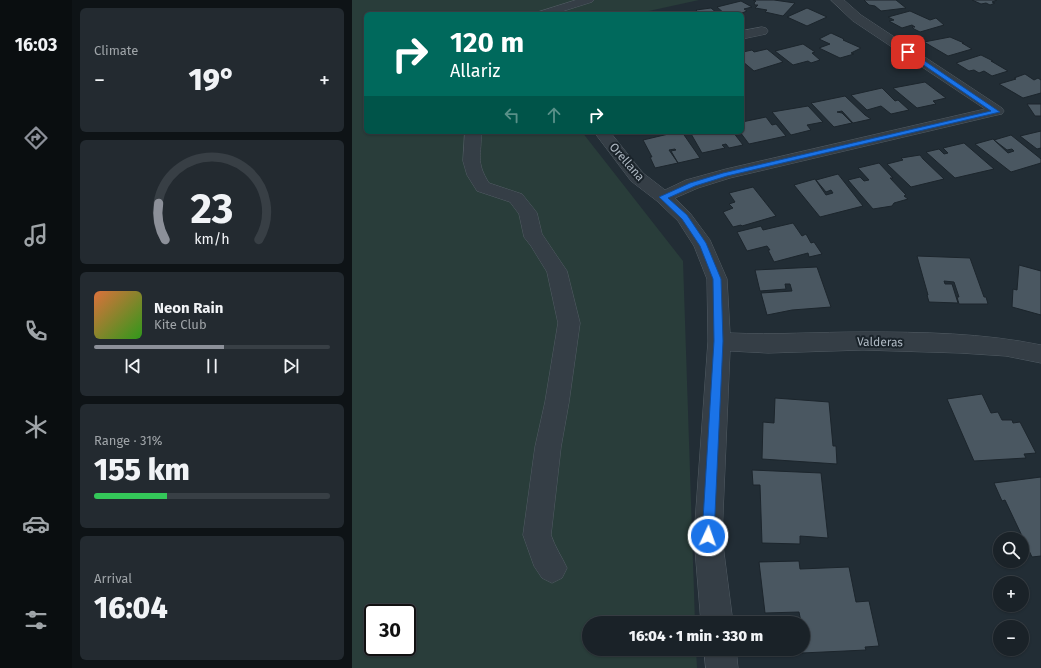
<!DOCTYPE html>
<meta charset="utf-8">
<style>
body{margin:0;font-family:"Fira Sans",sans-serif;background:#232a30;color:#f1f3f6;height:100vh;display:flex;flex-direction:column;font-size:15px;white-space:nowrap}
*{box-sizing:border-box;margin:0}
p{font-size:13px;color:#9fa4a8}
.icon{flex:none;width:22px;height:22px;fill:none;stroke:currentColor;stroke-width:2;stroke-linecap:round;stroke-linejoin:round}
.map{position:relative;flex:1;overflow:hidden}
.sheet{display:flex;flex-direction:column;gap:8px;padding:8px;background:#0e1316;width:280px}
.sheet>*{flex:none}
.banner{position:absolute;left:12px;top:12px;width:380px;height:122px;border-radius:6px;box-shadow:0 1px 3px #0004,0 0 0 1px #383f45;background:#00695c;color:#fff;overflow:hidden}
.buttons{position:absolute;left:641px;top:532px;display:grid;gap:8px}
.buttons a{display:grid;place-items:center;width:36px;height:36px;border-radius:50%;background:#1a2228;box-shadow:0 1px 3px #0004,0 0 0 1px #383f45;font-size:20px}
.speed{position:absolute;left:12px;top:604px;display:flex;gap:8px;font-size:20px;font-weight:700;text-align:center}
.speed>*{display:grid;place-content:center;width:52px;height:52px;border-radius:50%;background:#1a2228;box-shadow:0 1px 3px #0004,0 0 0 1px #383f45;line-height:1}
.speed .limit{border:2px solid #111;border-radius:6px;background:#fff;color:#111}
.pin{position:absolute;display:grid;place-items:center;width:34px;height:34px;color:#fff;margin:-17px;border-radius:8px;box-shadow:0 2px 6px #0006}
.me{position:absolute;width:44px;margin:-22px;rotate:3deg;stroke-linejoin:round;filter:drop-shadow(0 0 3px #0008)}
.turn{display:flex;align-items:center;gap:14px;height:84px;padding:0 20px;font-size:18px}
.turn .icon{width:52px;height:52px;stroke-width:2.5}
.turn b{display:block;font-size:28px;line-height:34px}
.lanes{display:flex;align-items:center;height:38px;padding:0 20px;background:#0003;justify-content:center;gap:20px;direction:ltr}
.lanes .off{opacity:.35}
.big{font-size:30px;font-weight:800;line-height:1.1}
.sheet .widget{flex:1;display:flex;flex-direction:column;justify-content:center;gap:6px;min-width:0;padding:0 14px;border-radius:6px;background:#232a30}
.sheet .dial{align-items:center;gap:0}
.dial svg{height:104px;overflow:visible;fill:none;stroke:#383f45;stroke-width:7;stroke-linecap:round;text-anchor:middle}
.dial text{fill:#f1f3f6;stroke:none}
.song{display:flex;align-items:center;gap:12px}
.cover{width:48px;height:48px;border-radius:6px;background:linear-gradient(135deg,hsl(20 70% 55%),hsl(110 70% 35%))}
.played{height:4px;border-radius:2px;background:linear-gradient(90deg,#8c9099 55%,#383f45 55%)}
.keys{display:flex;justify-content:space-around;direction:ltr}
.heat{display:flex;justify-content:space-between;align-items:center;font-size:22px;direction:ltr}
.charge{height:6px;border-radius:3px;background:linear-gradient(90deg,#34c759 31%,#383f45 0)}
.trip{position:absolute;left:230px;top:616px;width:228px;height:40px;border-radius:20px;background:#1a2228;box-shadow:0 1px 3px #0004,0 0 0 1px #383f45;font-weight:800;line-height:40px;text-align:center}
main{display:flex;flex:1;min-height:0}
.tabs{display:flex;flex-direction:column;width:72px;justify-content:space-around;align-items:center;background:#0a0e10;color:#9fa4a8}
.tabs .icon{width:28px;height:28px}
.tabs .active{color:#8c9099}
.tabs b{font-size:18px;color:#f1f3f6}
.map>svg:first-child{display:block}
.green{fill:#293d3a;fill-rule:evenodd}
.building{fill:#4a5761;stroke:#1c252c}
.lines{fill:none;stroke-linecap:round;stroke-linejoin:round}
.minor-casing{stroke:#525c64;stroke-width:1}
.minor{fill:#353e46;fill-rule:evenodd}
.route{fill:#1a73e8;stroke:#114b97}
.labels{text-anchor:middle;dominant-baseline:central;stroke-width:4;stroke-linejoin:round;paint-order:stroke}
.street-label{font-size:12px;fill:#afb9c3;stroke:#1a232a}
</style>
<main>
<nav class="tabs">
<b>16:03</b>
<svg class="icon active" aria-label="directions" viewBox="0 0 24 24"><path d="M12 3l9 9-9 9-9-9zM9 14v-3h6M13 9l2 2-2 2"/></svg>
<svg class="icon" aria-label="music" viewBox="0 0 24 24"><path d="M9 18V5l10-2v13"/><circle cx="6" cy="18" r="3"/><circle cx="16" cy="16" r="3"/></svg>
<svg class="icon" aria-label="phone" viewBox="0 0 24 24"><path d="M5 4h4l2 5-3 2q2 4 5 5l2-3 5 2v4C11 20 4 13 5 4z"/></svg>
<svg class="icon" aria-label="climate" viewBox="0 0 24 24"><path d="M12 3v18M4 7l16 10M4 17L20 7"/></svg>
<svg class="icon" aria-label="car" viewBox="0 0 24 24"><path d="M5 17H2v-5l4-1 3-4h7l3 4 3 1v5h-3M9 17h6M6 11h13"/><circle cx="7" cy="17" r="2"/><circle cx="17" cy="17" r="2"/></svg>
<svg class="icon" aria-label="filters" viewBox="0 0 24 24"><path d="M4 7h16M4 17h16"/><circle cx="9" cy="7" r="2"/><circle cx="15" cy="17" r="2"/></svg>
</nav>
<section class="sheet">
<div class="widget"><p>Climate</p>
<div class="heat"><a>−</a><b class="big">19°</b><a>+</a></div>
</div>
<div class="widget dial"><svg viewBox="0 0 100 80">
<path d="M14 69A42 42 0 1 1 86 69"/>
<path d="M14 69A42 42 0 0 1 9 41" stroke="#8c9099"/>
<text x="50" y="56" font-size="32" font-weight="700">23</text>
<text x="50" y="72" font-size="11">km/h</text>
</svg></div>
<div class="widget">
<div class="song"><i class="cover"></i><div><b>Neon Rain</b><p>Kite Club</p></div></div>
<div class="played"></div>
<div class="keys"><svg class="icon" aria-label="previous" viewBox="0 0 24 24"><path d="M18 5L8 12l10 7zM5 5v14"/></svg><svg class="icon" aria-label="pause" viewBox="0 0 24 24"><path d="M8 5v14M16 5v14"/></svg><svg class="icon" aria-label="next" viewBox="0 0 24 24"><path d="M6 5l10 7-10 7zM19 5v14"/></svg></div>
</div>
<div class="widget"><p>Range · 31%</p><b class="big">155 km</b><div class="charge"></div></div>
<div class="widget"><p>Arrival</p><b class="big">16:04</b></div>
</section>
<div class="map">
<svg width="689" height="668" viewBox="0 0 689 668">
<rect width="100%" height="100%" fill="#222d35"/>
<path class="green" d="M0,0H347L283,14H14V132H230L331,261L343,623H237V649H344L345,668H0ZM21,613H55V647H21Z"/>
<g class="building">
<polygon points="401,0 422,0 443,3 431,16 413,12 415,10 403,8 406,5 403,5 402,3 404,1"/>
<polygon points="512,0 544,0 554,8 529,11 523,6 517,5"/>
<polygon points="620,0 645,0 640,2 643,3 638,5 634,3 629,4"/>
<polygon points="389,1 400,7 392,9 395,11 390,13 392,14 390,15 373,14 365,7"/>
<polygon points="359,8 366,14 335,14 345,11 344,10"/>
<polygon points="455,8 475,17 455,26 435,17"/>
<polygon points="558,11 578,20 584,18 592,25 568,32 562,29 560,27 563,27 560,25 550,28 537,21 542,20 536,17"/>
<polygon points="479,33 492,39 491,40 509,48 499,53 502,54 488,58 467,48 478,44 467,39"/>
<polygon points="598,37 612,43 610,43 620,49 596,56 572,42"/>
<polygon points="451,44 463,52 460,53 468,60 459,63 456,61 441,65 423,51"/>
<polygon points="415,49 431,62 402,71 390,61 391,52 400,50 402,52"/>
<polygon points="629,55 641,61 639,61 656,71 640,76 632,71 627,73 622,70 617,71 604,63"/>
<polygon points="673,74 682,80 686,78 689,80 689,93 671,98 647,84 664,79 662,78"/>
<polygon points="573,82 594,98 581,101 584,104 565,108 541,88"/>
<polygon points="530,88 543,101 546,100 557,110 539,114 529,106 515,110 499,95"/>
<polygon points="493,96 513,115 519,119 501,123 490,111 485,112 490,113 500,123 482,127 459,103"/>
<polygon points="675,104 689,104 689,116 683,116"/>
<polygon points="456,106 471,122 455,125 459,130 439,135 420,112"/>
<polygon points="414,117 420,125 424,124 434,136 397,144 388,132 390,132 390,122"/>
<polygon points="689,131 689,148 685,149 668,136"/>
<polygon points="325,132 330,132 348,158 326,163 319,151 324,150 323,149 317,150 326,163 303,168 298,157 300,157 291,140"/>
<polygon points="338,132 381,132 391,145 377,148 374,144 370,145 373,148 350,153"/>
<polygon points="659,135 689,159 689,163 659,172 623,144 641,139 656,153 662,151 660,149 655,150 642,140"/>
<polygon points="612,143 642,169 603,178 574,152 587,149 592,154 596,153 591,148"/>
<polygon points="568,155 571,159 592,179 559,187 535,164 551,160 549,158"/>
<polygon points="527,163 541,178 538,178 554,195 552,196 556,199 542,203 540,206 521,209 496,180 508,177 512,181 517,180 506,168"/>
<polygon points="486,174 511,206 468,217 442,185 463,179 474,195 481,193 479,190 474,192 464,180"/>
<polygon points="401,187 424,216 390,226 389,225 381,227 371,212 381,208 377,204 383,202 377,193"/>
<polygon points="441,223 450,236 454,234 459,243 462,242 470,254 457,257 456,253 422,262 416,250 418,250 415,246 395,251 385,232 409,226 411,230"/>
<polygon points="565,256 618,258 632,297 634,297 636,304 607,304 605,297 607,297 602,282 592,281 593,284 600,284 606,303 577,302 575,295 576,295"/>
<polygon points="667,265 689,271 689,315 660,307 661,289 665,290"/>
<polygon points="465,267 479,307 440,310 415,315 409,293 440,291 438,284 433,284 434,289 408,291 403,270"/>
<polygon points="630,394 639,413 646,412 650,420 660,420 661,423 668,422 684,453 672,454 674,458 622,461 595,399"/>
<polygon points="423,398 477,402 481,446 484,446 485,464 410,459 411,422 422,423"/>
<polygon points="400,470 469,473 476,538 448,536 448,544 410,543 408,485 401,485"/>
<polygon points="689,477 689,556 680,557 653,500 650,501 642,483"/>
<polygon points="447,561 448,569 497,567 504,602 517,601 527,646 513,647 514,650 450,653 451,623 446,623 449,622 447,612 413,613 407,562"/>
</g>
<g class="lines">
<g class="minor-casing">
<g id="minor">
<polygon points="224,0 242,0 240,2 202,14 184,14 186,12"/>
<path d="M479,0H492L509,15L650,108L652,111L650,114L645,115L378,178L346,188L323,198L338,213L358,240L375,279L378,333C423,335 466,332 511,332C570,332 631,333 689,345V363L654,356L608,353L511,350L416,353L378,351L370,537L381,623H349L342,537L356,341L355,279L342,246L326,221L305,201L279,181L242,132H258L291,173L313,190L334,180L374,169L633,109L501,21Z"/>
<polygon points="410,27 414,28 416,31 414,34 390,39 390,31"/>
<path d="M113,132H129C130,155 123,161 137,183L170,194L182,209L185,213L190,234L215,271L228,323L217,402L209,447L199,535C203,547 210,557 215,568L210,578L200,583L190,578L182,566L171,535L183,447L193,402L206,323L195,272L179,246L172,237L167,214L158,202L125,191L115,175L111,161Z"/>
<polygon points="352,649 384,649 386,668 354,668"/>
</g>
</g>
<use href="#minor" class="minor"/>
</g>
<polygon class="route" points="554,51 558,51 648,112 375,176 343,186 316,198 335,215 354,243 369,279 371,341 362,536 360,541 356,542 352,541 350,536 362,341 361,279 348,246 330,219 307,197 338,183 371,173 639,111 554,53"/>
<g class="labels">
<g class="street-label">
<text transform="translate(275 162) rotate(49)">Orellana</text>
<text transform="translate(528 342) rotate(1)">Valderas</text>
</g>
</g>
</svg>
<div class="buttons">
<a><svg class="icon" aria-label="search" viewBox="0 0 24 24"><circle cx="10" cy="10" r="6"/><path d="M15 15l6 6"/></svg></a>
<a>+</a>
<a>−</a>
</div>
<div class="speed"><div class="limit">30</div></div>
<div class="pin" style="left:556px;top:52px;background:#d93025"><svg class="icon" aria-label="arrive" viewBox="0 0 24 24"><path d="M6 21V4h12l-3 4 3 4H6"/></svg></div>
<svg class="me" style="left:356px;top:536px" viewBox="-20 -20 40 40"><circle r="17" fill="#1a73e8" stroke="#fff" stroke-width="3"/><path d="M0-11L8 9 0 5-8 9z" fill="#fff"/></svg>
<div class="trip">16:04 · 1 min · 330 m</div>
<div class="banner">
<div class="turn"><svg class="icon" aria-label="right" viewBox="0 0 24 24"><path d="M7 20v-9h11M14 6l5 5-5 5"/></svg><div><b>120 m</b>Allariz</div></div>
<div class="lanes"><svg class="icon off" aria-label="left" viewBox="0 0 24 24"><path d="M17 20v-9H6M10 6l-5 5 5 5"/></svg><svg class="icon off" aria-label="ahead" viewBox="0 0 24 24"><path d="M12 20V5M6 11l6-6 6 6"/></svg><svg class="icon" aria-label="right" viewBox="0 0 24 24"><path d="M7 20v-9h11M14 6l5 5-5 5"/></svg></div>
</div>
</div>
</main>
